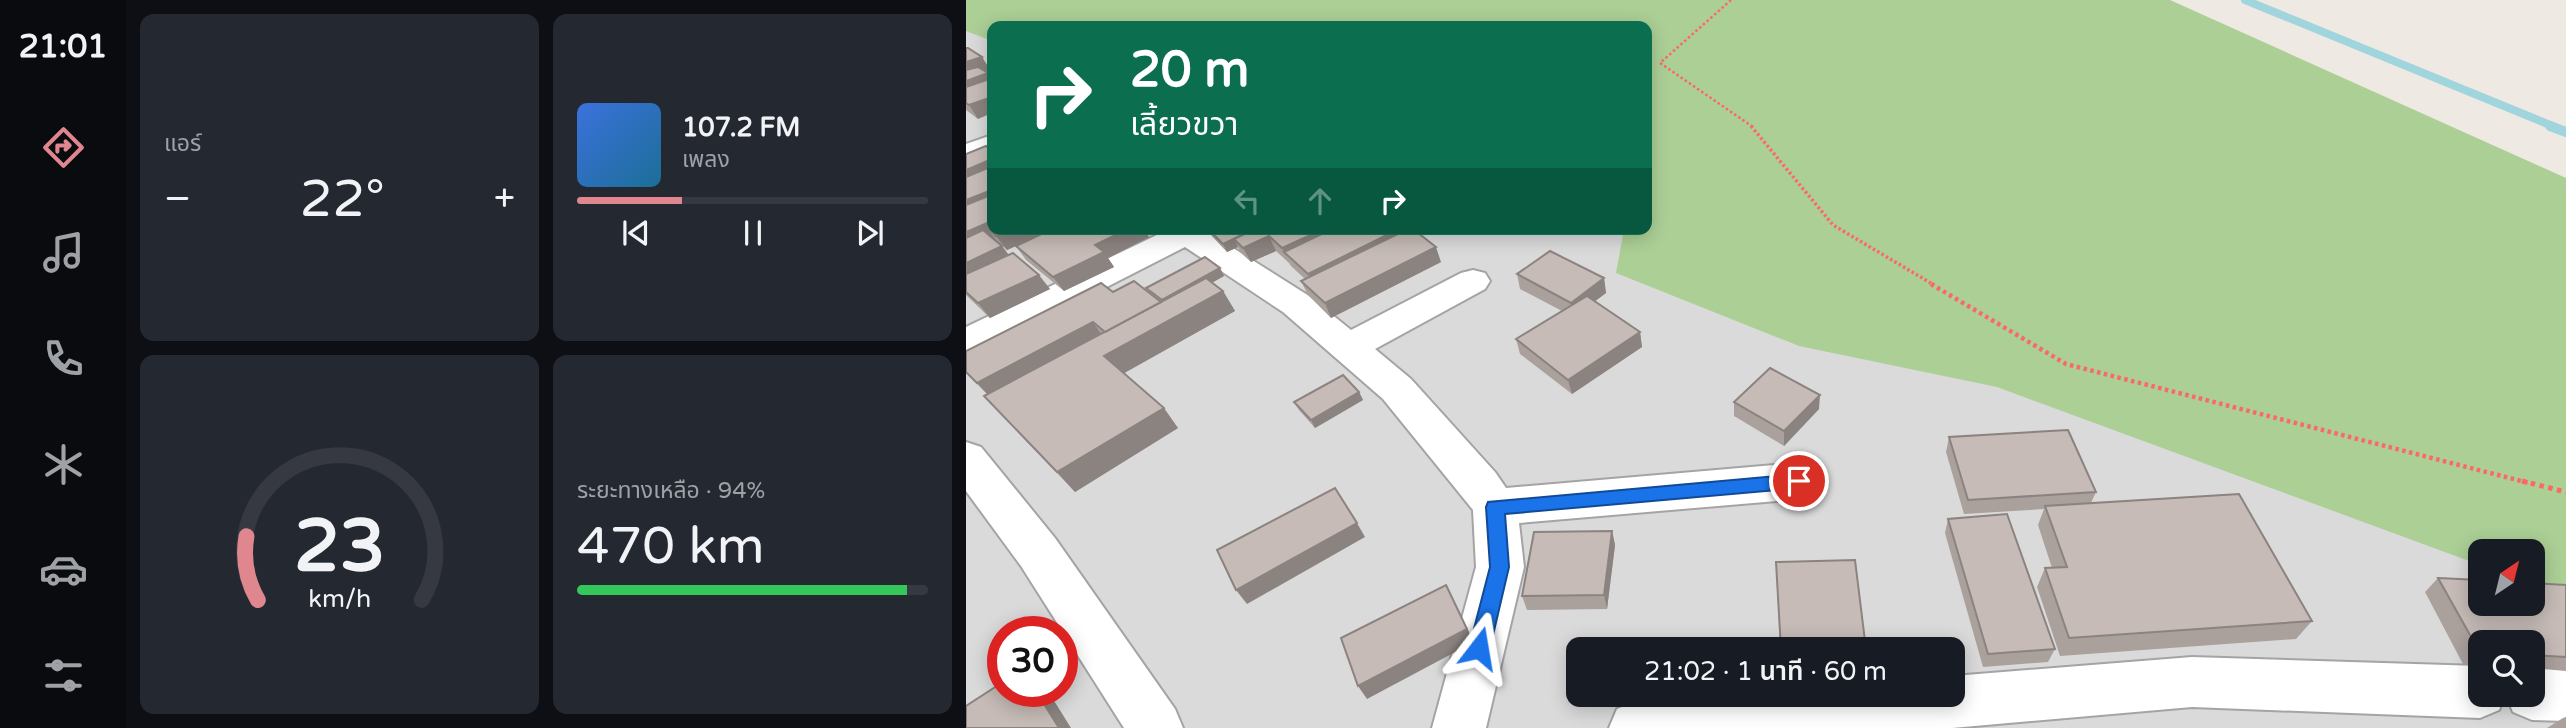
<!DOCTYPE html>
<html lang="th">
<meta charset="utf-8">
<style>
body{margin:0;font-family:"Varela Round","Noto Sans Thai",sans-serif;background:#242831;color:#f1f3f6;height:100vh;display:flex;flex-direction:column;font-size:26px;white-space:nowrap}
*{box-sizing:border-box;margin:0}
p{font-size:23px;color:#9ea1a6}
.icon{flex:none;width:38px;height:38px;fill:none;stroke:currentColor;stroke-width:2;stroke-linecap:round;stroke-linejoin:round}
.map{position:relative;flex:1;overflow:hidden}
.sheet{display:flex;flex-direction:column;gap:14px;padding:14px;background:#0d0f14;width:840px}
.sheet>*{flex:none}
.guide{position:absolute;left:21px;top:21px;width:665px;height:214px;border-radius:14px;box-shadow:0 4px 18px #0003;background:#0b6e4f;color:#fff;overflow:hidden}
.needle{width:46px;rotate:35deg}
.fabs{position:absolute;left:1502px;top:539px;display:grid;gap:14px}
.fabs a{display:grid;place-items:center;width:77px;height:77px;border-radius:14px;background:#171b24;box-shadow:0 4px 18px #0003;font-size:35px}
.speed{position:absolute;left:21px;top:616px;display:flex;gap:14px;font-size:35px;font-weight:700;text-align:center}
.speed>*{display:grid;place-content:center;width:91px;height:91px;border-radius:50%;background:#171b24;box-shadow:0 4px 18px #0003;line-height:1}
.speed .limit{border:10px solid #d22;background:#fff;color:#111}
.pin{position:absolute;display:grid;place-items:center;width:60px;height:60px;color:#fff;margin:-30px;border:4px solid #fff;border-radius:50%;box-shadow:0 2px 7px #0007}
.me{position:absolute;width:77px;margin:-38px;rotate:14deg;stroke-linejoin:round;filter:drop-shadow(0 0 5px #0008)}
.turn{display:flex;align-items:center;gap:24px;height:147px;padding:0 28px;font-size:32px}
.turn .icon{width:91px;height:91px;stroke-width:2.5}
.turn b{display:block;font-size:49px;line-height:60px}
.lanes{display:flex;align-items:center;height:66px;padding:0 28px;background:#0003;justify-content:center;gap:35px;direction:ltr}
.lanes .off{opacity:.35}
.big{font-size:52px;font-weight:600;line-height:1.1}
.sheet .tile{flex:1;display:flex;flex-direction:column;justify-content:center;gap:10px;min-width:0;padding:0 24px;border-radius:14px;background:#242831}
.sheet .dial{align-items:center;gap:0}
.dial svg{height:182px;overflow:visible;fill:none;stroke:#363941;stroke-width:7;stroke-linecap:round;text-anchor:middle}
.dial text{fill:#f1f3f6;stroke:none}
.song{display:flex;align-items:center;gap:21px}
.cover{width:84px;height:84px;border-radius:10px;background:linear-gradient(135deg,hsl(220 70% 55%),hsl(200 70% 35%))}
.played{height:7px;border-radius:4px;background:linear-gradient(90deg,#df868f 30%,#363941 30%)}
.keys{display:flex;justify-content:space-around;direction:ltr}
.heat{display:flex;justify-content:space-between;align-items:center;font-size:38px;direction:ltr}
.charge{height:10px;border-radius:5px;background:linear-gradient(90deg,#34c759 94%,#363941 0)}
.sheet .tiles{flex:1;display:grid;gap:14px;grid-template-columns:repeat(2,1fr)}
.trip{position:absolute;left:600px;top:637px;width:399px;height:70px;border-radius:14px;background:#171b24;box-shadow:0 4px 18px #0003;font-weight:600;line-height:70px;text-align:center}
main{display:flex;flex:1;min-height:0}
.menu{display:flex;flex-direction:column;width:126px;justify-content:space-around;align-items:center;background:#090b0e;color:#9ea1a6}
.menu .icon{width:49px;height:49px}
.menu .active{color:#df868f}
.menu b{font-size:32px;color:#f1f3f6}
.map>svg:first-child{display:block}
.residential{fill:#dbdada;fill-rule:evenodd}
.forest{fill:#accf96}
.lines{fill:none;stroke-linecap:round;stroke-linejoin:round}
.stream-far1{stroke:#a1d5dd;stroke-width:8}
.stream{stroke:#a1d5dd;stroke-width:10}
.street-casing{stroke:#a4a4a4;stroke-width:4}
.path-far3{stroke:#fc6865;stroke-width:2.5;stroke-dasharray:2.5 2.5;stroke-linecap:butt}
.path-far2{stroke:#fc6865;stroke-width:3.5;stroke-dasharray:2.5 2.5;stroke-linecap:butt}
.path-far1{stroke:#fc6865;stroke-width:4.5;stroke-dasharray:3.5 3.5;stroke-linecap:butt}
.path{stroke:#fc6865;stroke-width:5;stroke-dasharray:4.5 4.5;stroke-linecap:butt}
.street{fill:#fff;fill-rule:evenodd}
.wall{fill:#aaa19d}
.shaded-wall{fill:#8b837f}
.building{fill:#c6bbb6;stroke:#8b837f;stroke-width:2}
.route{fill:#1a73e8;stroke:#114b97;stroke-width:2}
</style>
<main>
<nav class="menu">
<b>21:01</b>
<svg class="icon active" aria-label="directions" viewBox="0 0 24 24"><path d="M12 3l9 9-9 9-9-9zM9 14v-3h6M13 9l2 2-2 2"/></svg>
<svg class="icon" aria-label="music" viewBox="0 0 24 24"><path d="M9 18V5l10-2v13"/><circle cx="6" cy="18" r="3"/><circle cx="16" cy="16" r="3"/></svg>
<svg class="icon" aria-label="phone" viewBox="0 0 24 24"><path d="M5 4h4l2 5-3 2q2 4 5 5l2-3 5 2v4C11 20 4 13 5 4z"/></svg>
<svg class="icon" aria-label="climate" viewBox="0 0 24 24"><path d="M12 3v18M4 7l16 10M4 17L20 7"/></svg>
<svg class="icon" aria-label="car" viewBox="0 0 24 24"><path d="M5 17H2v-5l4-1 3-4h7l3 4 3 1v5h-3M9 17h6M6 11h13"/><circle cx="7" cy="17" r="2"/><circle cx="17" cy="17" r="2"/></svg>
<svg class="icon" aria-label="filters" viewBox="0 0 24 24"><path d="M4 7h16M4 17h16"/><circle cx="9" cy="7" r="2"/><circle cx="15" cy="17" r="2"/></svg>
</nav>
<section class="sheet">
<div class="tiles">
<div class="tile"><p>แอร์</p>
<div class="heat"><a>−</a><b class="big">22°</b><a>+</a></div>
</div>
<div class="tile">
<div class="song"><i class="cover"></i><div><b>107.2 FM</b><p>เพลง</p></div></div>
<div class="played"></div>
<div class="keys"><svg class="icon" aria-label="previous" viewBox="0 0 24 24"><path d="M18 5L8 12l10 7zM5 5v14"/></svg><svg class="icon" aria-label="pause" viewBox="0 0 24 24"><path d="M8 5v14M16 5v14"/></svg><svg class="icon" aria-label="next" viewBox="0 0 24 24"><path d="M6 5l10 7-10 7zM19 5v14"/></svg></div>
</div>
<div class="tile dial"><svg viewBox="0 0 100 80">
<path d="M14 69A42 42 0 1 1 86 69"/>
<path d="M14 69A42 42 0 0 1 9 41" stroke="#df868f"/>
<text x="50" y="56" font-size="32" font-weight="700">23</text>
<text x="50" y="72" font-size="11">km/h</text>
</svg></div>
<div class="tile"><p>ระยะทางเหลือ · 94%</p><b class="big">470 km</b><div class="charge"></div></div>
</div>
</section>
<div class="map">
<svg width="1600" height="728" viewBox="0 0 1600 728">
<rect width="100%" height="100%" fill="#eee9e2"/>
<path class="residential" d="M0,0L26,26V229H681L1600,553V728H0ZM1514,551H1566V604H1514ZM37,632H96V691H37ZM1514,642H1566V695H1514ZM612,649H987V695H612Z"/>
<polygon class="forest" points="0,0 1204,0 1600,178 1600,597 1566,585 1566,551 1514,551 1514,565 1031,387 833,346 650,273 658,229 681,229 681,26 26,26 26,41 0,31"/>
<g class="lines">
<polyline class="stream-far1" points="1279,0 1589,127"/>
<polyline class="stream" points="1584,126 1600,132"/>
<g class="street-casing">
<g id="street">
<polygon points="26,135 26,154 0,163 0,144"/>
<polygon points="198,229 237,229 343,296 385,330 495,273 507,270 519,273 524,281 519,289 409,349 445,379 529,472 540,488 833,463 848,469 855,481 848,493 833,499 553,523 558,567 520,728 466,728 510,567 507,510 417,399 317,312 219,247 13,352 0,356 0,327 199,231"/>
<polygon points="0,442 15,447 89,538 209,709 217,728 158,728 55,566 0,491"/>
<polygon points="1226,657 1514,666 1514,695 1539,695 1533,710 1514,718 1226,707 986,728 643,728 651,709 670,701 745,695 987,695 987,676"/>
<polygon points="1566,668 1600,669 1600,721 1566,720 1547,712 1540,695 1566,695"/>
</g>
</g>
<polyline class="path-far3" points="765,0 694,63 787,127"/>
<polyline class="path-far2" points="785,126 867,225 968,285"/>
<polyline class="path-far1" points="965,284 1100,364 1563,483"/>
<polyline class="path" points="1556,481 1600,492"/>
<use href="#street" class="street"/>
</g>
<g class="wall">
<polygon points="0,48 16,57 24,70 19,71 12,119 0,110"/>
<polygon points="0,154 26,229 183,237 142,258 148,267 98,291 60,260 50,246 41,250 29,239 28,239 36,246 43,255 84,289 24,318 0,295"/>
<polygon points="239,229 449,229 475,262 365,318 342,295 335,281 339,279 325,266 323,263 310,251 285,262 275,253 272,247 261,252"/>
<polygon points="254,268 258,276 246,283 257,291 269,311 158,373 212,428 109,492 18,396 21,394 0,373 0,351 147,292 184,294 180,288"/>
<polygon points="551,274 638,278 640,293 629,301 674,332 676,347 606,394 554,354 550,339 596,311 554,289"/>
<polygon points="393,392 397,400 349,428 333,410 328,402"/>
<polygon points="768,402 853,409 818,446 768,416"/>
<polygon points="983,437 1130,492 1125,503 1346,621 1330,639 1094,656 1071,587 1079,568 1086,568 1072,525 1078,509 998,514 980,452"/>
<polygon points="982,519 1089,649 1082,662 1017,667 979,533"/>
<polygon points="646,531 649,545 641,609 561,610 556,596"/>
<polygon points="810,562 900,649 814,649"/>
<polygon points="1472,578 1600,585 1600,671 1566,668 1566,642 1514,642 1514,665 1497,664 1459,592"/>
<polygon points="1600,717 1600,728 1581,728 1597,718"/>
</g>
<g class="shaded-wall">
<polygon points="16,57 24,70 0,78 0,62"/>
<polygon points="22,73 26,80 0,89 0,81"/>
<polygon points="26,97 26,113 12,119 3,105"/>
<polygon points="26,159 26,169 0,179 0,170"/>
<polygon points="26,190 26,208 0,219 0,200"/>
<polygon points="26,221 26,229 87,229 41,250 30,236 20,226 29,239 2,251 0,248 0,232"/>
<polygon points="162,229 178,229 183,237 142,258 148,267 98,291 87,277 129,245"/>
<polygon points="358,229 394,229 318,252 323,263 316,248"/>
<polygon points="433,229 449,229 452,237 349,288 342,274"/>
<polygon points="303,236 310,251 285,262 277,248"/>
<polygon points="268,239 272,247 261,252 257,244"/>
<polygon points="36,246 47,261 0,283 0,263"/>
<polygon points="470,247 475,262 365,318 359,303"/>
<polygon points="254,268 258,276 201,307 196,300"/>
<polygon points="73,275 84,289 24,318 12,303"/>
<polygon points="638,278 640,293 608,317 605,303"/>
<polygon points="257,291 269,311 153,376 138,356"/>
<polygon points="127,322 137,337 24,397 11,383"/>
<polygon points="674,332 676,347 606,394 602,380"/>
<polygon points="393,392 397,400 349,428 345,420"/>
<polygon points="854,395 853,409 818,446 818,431"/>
<polygon points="198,408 212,428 109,492 91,472"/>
<polygon points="391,523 399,537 281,604 270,590"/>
<polygon points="646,531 649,545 641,609 638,595"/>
<polygon points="480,585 508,642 401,699 392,686"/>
<polygon points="70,691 82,691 105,728 93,728"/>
</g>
<g class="building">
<polygon points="0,48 2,48 16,57 0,62"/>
<polygon points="12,67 22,73 0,81 0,70"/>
<polygon points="26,78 26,97 3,105 0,103 0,87"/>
<polygon points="20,146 26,151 26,159 0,170 0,154"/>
<polygon points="24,167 26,169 26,190 0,200 0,177"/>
<polygon points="22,196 26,200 26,221 0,232 0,205"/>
<polygon points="26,223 26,229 45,229 30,236 20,226"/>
<polygon points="86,229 162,229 129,245 138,252 87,277 50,246"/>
<polygon points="242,229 289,229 257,244"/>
<polygon points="289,229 358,229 316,248 303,236 277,248 268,239"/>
<polygon points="366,229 433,229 342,274 318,252"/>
<polygon points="442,229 447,229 470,247 359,303 335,281"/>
<polygon points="17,230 36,246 0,263 0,238"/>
<polygon points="584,251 638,278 605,303 551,274"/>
<polygon points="47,253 73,275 12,303 0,292 0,274"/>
<polygon points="239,257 254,268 196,300 180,288"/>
<polygon points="240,278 257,291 138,356 198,408 91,472 18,396"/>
<polygon points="168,281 195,302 139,332 127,322 11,383 0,372 0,351 135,283 147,292"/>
<polygon points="621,296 674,332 602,380 550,339"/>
<polygon points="804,368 854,395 818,431 768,402"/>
<polygon points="377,375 393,392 345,420 328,402"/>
<polygon points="1102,430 1130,492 1002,500 983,437"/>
<polygon points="369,488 391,523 270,590 251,550"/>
<polygon points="1273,494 1346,621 1103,638 1079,568 1101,567 1079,506"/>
<polygon points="1041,514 1089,649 1022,654 982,519"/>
<polygon points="646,531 638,595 556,596 568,532"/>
<polygon points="889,560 900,649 815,649 810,562"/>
<polygon points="1472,578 1514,580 1514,604 1566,604 1566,583 1600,585 1600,657 1566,655 1566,642 1514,642 1514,651 1513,651"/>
<polygon points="480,585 501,629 392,686 375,638"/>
<polygon points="37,682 37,691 70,691 93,728 0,728 0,706"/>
</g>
<polygon class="route" points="833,474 840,476 842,481 840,486 833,488 539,514 543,567 524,648 521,654 513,657 506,654 503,648 524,567 520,507 522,502"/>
</svg>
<div class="fabs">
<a><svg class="needle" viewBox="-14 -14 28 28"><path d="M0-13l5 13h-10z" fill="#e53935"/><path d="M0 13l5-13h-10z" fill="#9ea1a6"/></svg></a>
<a><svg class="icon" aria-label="search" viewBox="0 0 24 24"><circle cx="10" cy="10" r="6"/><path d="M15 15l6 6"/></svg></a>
</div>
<div class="speed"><div class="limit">30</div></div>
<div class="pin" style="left:833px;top:481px;background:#d93025"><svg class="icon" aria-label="arrive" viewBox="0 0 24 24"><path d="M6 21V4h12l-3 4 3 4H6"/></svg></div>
<svg class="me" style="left:513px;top:648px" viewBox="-20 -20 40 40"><path d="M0-17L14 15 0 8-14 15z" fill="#1a73e8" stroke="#fff" stroke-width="4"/></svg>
<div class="trip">21:02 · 1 นาที · 60 m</div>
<div class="guide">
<div class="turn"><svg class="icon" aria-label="right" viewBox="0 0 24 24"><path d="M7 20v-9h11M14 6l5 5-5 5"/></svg><div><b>20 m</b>เลี้ยวขวา</div></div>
<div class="lanes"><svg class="icon off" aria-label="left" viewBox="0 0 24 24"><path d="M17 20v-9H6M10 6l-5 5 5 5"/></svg><svg class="icon off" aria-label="ahead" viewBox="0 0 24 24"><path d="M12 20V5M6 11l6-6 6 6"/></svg><svg class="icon" aria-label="right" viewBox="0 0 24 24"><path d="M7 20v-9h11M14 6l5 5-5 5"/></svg></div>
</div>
</div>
</main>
